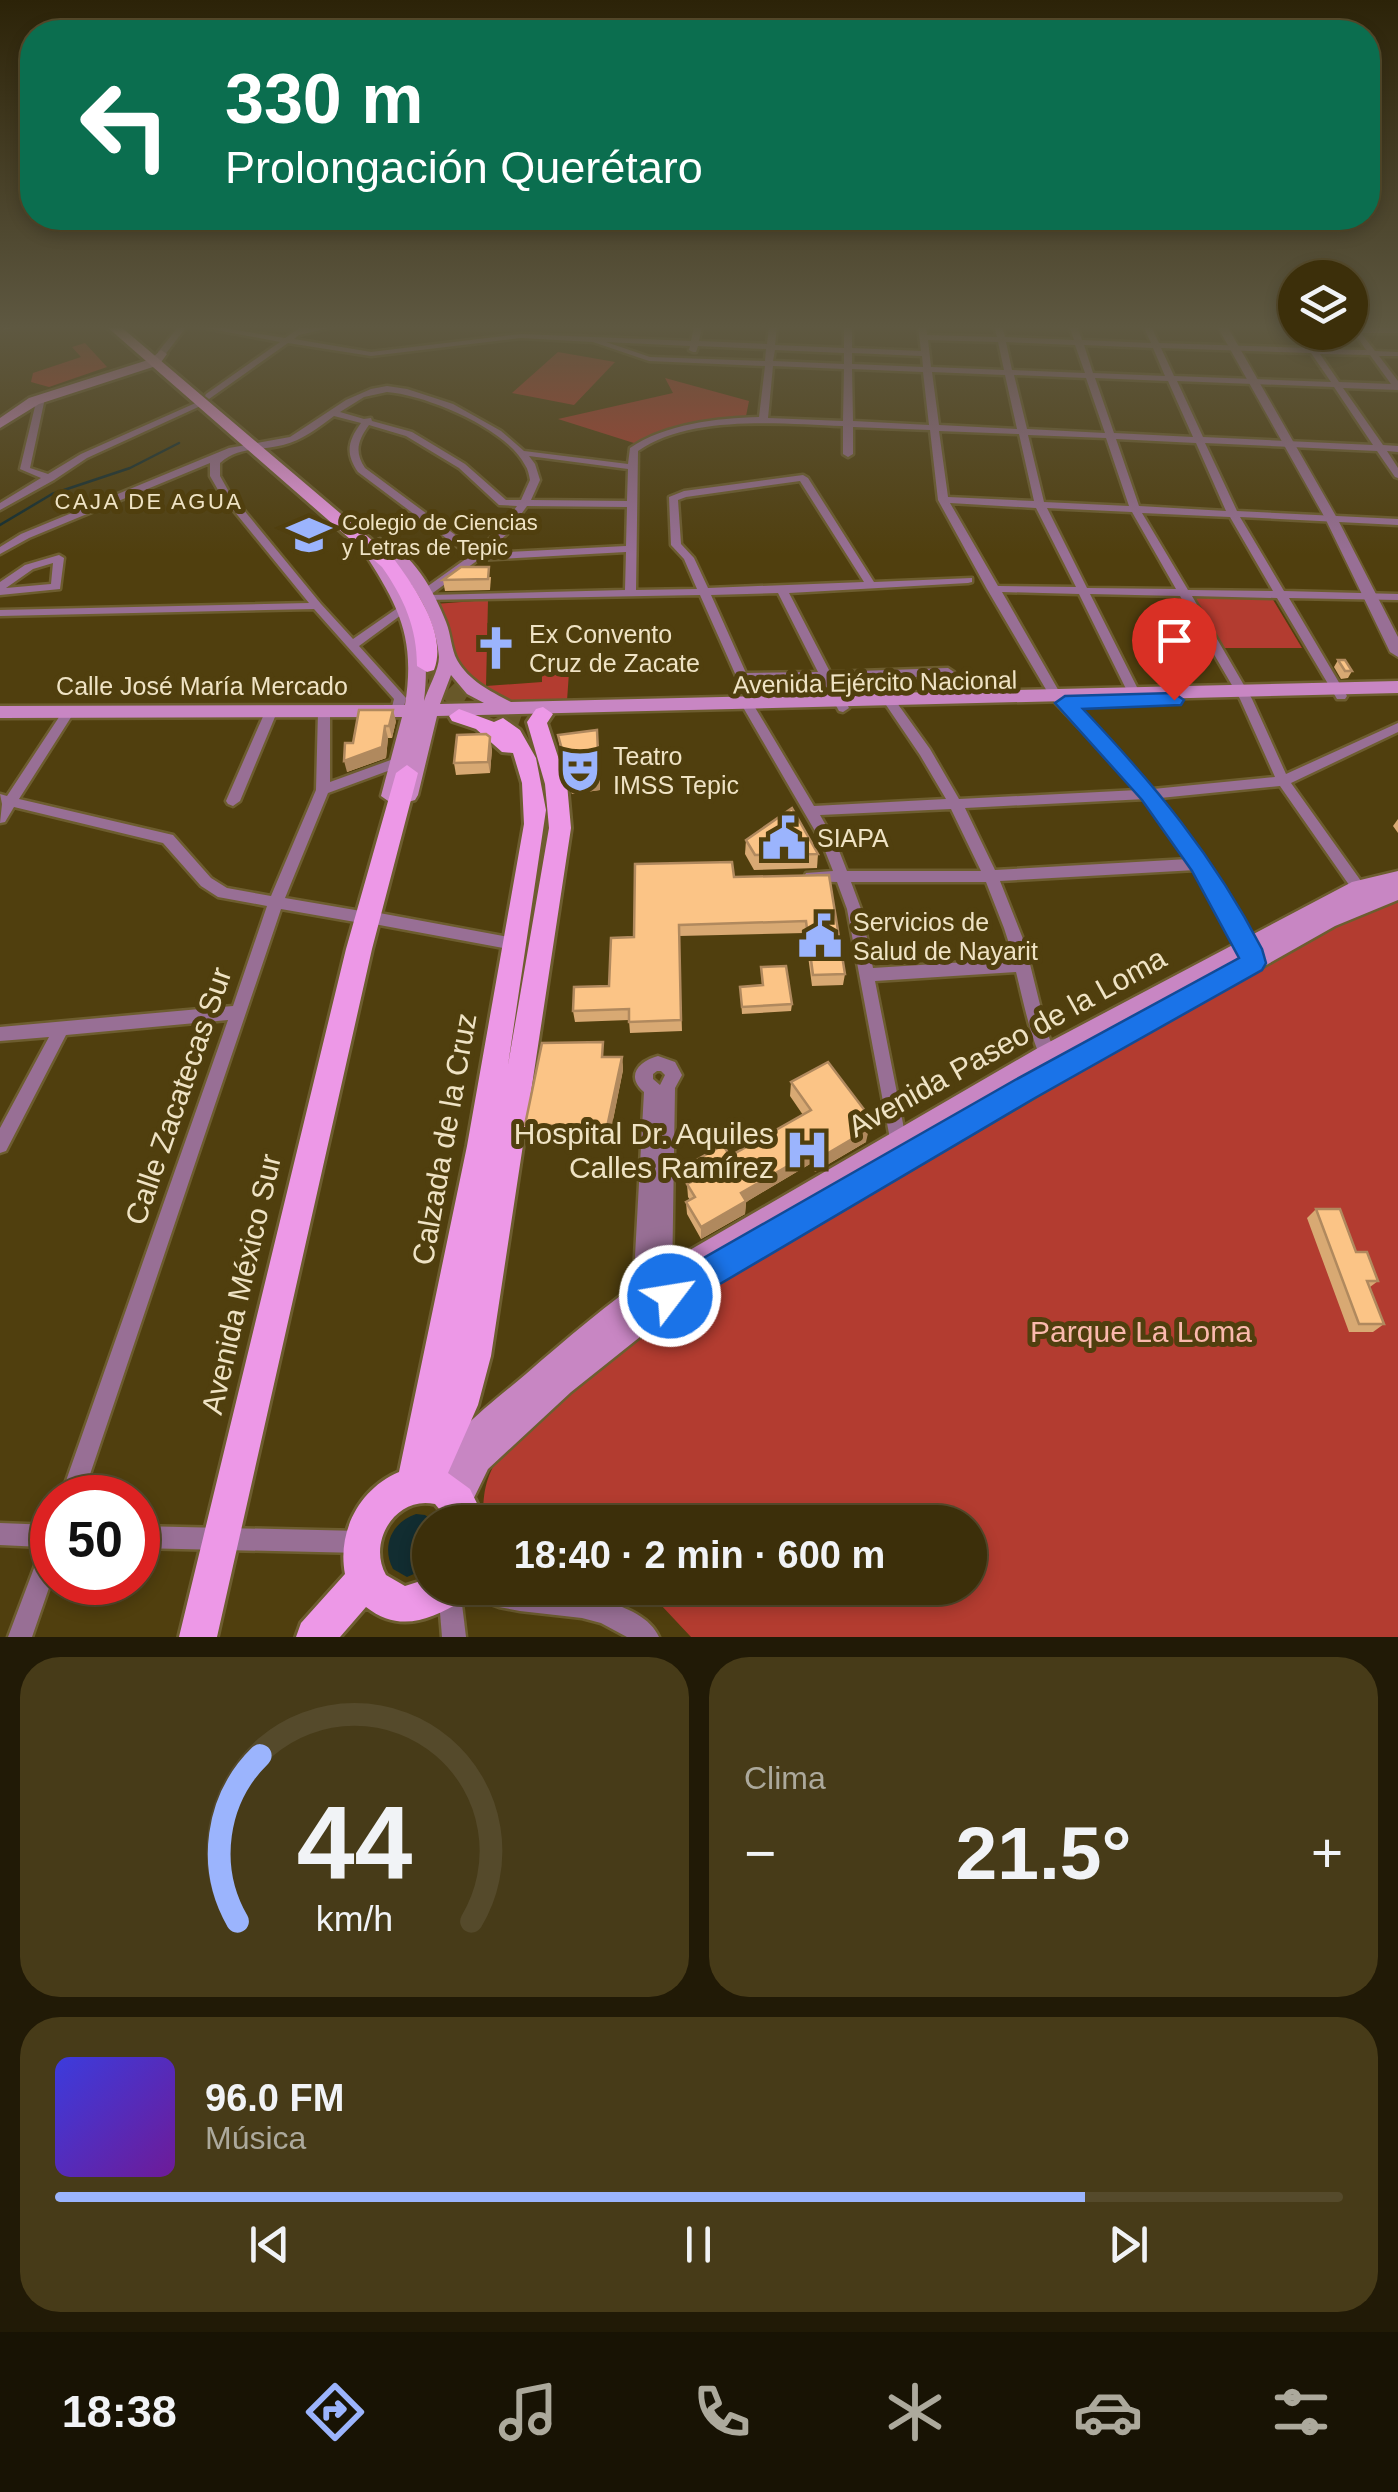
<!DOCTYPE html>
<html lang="es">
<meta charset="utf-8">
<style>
body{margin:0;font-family:Arial,sans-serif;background:#473b18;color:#f1f3f6;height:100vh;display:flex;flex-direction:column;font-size:38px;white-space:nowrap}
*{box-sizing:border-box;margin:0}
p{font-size:32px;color:#aca99c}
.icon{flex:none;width:55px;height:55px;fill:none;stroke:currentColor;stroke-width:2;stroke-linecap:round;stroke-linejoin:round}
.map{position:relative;height:1637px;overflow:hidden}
.details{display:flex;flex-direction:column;gap:20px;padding:20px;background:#211a06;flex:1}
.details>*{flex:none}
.guide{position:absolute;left:20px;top:20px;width:1360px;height:210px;border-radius:40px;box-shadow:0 5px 15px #0003,0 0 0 2px #554a2b;background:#0b6e4f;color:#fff;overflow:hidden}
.controls{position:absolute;left:1278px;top:260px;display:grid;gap:20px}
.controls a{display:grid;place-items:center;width:90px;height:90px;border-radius:50%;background:#3c2f0a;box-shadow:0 5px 15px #0003,0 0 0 2px #554a2b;font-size:50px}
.speed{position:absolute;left:30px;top:1475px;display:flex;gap:20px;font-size:50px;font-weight:700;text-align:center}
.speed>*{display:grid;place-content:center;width:130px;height:130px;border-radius:50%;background:#3c2f0a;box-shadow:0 5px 15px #0003,0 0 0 2px #554a2b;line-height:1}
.speed .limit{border:15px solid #d22;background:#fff;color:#111}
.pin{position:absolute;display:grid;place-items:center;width:85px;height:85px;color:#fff;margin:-102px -42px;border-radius:50% 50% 50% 0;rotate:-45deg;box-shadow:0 0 10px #0007}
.pin .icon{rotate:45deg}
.me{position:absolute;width:110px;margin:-55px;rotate:59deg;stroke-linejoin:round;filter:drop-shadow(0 0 8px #0008)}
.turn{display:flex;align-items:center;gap:35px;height:210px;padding:0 40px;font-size:45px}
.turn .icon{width:130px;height:130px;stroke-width:2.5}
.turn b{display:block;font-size:70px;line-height:85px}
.big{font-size:75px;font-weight:700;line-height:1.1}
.details .widget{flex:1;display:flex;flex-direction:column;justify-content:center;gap:15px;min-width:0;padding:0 35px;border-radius:40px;background:#473b18}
.details .dial{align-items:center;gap:0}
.dial svg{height:260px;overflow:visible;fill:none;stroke:#554a2b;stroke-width:7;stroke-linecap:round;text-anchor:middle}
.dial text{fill:#f1f3f6;stroke:none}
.song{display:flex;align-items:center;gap:30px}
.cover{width:120px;height:120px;border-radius:15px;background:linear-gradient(135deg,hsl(240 70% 55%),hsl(280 70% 35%))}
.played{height:10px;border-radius:5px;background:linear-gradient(90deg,#9bb4fd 80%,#554a2b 80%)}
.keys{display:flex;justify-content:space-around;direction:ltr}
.heat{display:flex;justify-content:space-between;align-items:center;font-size:55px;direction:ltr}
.details .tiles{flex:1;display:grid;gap:20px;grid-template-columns:1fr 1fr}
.widget:last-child{grid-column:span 2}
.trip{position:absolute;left:412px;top:1505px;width:575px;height:100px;border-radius:50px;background:#3c2f0a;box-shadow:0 5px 15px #0003,0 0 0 2px #554a2b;font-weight:700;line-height:100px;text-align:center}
.tab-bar{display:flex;height:160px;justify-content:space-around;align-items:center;background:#181304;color:#aca99c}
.tab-bar .icon{width:70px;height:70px}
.tab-bar .on{color:#9bb4fd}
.tab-bar b{font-size:45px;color:#f1f3f6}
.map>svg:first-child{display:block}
.green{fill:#b33c30}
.water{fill:#122d31}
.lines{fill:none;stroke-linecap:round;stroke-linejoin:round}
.stream{stroke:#122d31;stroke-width:2.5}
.primary-tunnel{stroke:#685829;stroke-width:20;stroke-dasharray:20 10;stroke-linecap:butt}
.minor-casing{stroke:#6d5d2f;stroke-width:5}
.tertiary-casing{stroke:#6d5d2f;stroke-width:4}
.secondary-casing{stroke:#6d5d2f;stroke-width:5}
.primary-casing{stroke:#6d5d2f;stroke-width:6}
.minor{fill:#986f95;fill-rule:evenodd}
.tertiary{fill:#986f95;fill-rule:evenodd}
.secondary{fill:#c886c3;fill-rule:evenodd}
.primary{fill:#ed98e7;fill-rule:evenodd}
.wall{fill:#d8a973}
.shaded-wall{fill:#b0895e}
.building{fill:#fbc486;stroke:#b0895e;stroke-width:2.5}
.route{fill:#1a73e8;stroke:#114b97;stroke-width:2.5}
.labels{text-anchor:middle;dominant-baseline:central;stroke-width:10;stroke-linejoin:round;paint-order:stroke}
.far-neighbourhood-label{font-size:22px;letter-spacing:2.5px;fill:#efe3c4;stroke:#503f0e}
.far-poi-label{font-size:22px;fill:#efe3c4;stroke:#503f0e;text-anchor:start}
.poi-label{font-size:25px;fill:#efe3c4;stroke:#503f0e;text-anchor:start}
.street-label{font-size:25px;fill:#efe3c4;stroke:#503f0e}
.near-street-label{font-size:30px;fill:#efe3c4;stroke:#503f0e}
.near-poi-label{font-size:30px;fill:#efe3c4;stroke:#503f0e;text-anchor:end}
.near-park-label{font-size:30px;fill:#fbb9ae;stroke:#503f0e}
</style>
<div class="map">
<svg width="1398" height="1637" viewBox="0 0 1398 1637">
<rect width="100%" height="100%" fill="#503f0e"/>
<g class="green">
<polygon points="85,343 107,367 49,387 31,382 33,373 81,357 72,347"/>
<polygon points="558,352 615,362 574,405 512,393"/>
<polygon points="665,378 749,401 746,416 637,444 558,419 673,393"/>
<polygon points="1191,598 1272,598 1302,648 1217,648"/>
<polygon points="488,600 486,686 542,682 542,674 569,672 567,701 493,705 464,686 435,604"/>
<path d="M1398,899V1637H691L645,1588H970V1522H484C481,1488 489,1465 513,1440L670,1310L1256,970L1345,920Z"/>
</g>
<path class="water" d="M416,1514L425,1515L435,1522H430V1567L407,1577L393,1569C381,1546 392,1522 416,1514Z"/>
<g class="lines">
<polyline class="stream" points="0,525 52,494 130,468 179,443"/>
<path class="primary-tunnel" d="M433,664C445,703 484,711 519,723"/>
<g class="minor-casing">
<g id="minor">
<polygon points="179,326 187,326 164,356 158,356 158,352"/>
<path d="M195,326H212L285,338L302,326H311L308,329L337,326L299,335L294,339L371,352L521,334L691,341L694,326H702L699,341L767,344L769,326H777L775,345L844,348V326H852V348L921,351L918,326H926L927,335L997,337L994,326H1002L1005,337L1074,340L1069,326H1077L1082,340L1151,343L1143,326H1151L1159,343L1308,348L1297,332H1305L1316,349L1366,350L1350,326L1398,329V333H1361L1375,351L1398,352V356H1379L1398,381V390L1343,388L1383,445L1398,446V452L1387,451L1398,468V478L1395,477L1377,451L1205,443L1237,511L1398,519V525L1240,517L1284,591L1398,594V600L1289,598L1347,696L1345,699H1337L1277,598L1192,596L1252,699L1286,774L1398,723V732L1291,783L1366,888L1364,892H1354L1280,786L1160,798L1205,860L1255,949L1258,953L1255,957L1250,959L1245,957L1196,870L1000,881L1025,944L1046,1029L1058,1061L1056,1066L1050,1068L1044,1066C1030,1036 1024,1004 1016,972L875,981L908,1149L905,1155L899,1157L893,1155L847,909L837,882L806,881L804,877L806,873L833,871L822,843L740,702L742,699H750L814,806L946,799L920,755L882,699L888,695L892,696L930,749L959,799L1138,790L1051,698L987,589L938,500L930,430L853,427V454L848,457L843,454V426C782,424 691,414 638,451L636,590L697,589L684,559L671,545L669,497L684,491L803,475L808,478L874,582L972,578V582L968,583L789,593L830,672L948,668L954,672L948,676L834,679L849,708L843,712L839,711L822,680L748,682L737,678L700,595L423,600V596L419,593L421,591L470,556L358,472C345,453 348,441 361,423L334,416C319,427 303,440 283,445C260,451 239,446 220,463V476L229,492L321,604L353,639L402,605H410L412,607L359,646L406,698L403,711L397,715L391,711L394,699L314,609L0,616V610L309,603L221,495L210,476V463L29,538L0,554V547L21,534L229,448L290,437L346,400L371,389L387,386L407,389L453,404L501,431L524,451L628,464L630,448C665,424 717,418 759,417L765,366L649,361L593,342L521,338L371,356L288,343L209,399L205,396L206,394L280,342ZM928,340L998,342L1004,370L931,367ZM606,342L690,346L689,350L693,352H696L698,346L766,349L765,361L650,357ZM1006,342L1075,345L1085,373L1012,370ZM1084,345L1153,348L1165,376L1093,373ZM1161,348L1311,353L1331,382L1174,376ZM775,350L844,353V364L773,361ZM852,353L922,356L923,367L852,364ZM1320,354L1370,355L1391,384L1339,382ZM773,366L844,369L843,421L768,418ZM852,369L923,372L929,425L853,421ZM932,372L1005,375L1017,429L939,425ZM1014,375L1086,378L1105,433L1027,429ZM1095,378L1168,381L1193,437L1114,433ZM1177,381L1334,387L1373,445L1203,437ZM387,392C426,395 506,428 525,465C528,469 529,475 530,480L521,500H506L465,464L412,432L372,421L371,418L364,419L340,412L364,397ZM369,425L406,436L459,468L499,505L517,506L500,529L477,551L365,468C354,452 358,440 369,425ZM939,431L1019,434L1034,501L948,497ZM1028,435L1106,438L1129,506L1044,502ZM1116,439L1196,443L1226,511L1139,506ZM529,456L628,469L627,501L531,500L540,480L535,464ZM800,481L864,582L708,588L694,558L681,544L678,500L686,497ZM950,503L1036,508L1076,587L998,586ZM527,506L627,507L626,546L486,553L507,534ZM1047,508L1132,512L1176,589L1087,588ZM1142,513L1230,517L1273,591L1188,590ZM626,552L625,590L430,595L478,560ZM1002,592L1079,594L1132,701L1138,705L1144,701L1090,594L1180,596L1240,699L1275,777L1153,789L1060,693ZM778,593L818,672L746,673L711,595ZM1146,799L1189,859L995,870L965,808ZM951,809L981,871H847L836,843L820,815ZM851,882H986L1004,928L1014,959L873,968L861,909Z"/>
<polygon points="41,395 45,398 30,468 48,474 81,454 200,401 207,403 87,458 54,480 0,510 0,503 41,478 20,469 37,398"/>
<path d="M59,555L64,558L60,589L0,595V582L25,565ZM53,563L51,584L6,588L33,569Z"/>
<polygon points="69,707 75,711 19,799 173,835 211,878 227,888 271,896 316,790 318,712 324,708 328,709 330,712 330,782 399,757 406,762 404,765 328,793 285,898 361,911 368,916 374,912 514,938 519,940 522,944 519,948 514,950 374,924 367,919 361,923 281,909 82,1498 60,1498 228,1020 66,1035 6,1151 0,1153 0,1128 49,1037 0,1041 0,1027 233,1006 267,906 218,897 201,886 163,843 14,807 5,822 0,823 2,804 0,794 7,796 65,708"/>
<polygon points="271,708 277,712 240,801 233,806 228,804 226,801 265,712"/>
<path d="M658,1056L675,1062L682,1075L675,1088L672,1282L669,1289L662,1292L655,1289L653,1284L650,1300L643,1303L636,1300L633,1293L644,1092C625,1076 639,1061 658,1056ZM657,1071H661L665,1075L660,1085L653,1079V1074Z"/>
<polygon points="0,1523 52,1525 52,1579 32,1637 8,1637 42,1547 0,1545"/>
<polygon points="138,1526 361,1531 369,1534 372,1542 369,1550 361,1553 138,1548"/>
<polygon points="438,1588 460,1588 466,1637 442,1637"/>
<path d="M465,1588C508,1585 639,1589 659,1637H627L601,1623L582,1618L520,1611L499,1607L468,1596Z"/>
</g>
</g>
<g class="tertiary-casing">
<polygon id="tertiary" points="1217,326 1227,326 1337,518 1398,637 1398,657 1390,652 1325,518"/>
</g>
<g class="secondary-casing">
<g id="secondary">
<polygon points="161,350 167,354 159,365 39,404 0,428 0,418 29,398 151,359"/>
<path d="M380,539C413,552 434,591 446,622C451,634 451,649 457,660C469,681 490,691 511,702L1398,681V693L437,716L418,795L415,800L408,802L400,798L391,803L381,796L402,717L0,718V706L405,705C416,636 398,605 362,549ZM378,550C410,574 436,616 439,657C439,670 428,688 424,701C432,633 414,605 378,550ZM451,675L467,694L484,703L440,704Z"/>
<path d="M1398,871V900L1335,926L1065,1079L680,1305L571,1392L488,1469L468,1510L457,1515L446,1510L442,1501L428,1497L423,1486C443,1438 488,1406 526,1374C567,1338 608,1304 652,1272L1038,1048L1352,882Z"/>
</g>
</g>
<g class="primary-casing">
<g id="primary">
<path d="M106,326H120L394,559C415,588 448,634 434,670L427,672L417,666C417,628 404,598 382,567Z"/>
<path d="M543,707L553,714L547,723L567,784L571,828L491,1356L478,1405L448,1473L470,1489L486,1522H450L435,1504C396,1495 367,1542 386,1575L405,1586L430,1578V1588H467L462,1601C430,1620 399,1633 366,1607L340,1637H296L301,1623L345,1574C337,1532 359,1489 399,1472L467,1146L524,824L522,783L513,753L502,752L476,729L452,721L449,716L459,709L494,722L503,718L520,730L536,758L546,810L508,1065L549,828L545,784L527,722L536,709Z"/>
<polygon points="407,765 418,773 372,949 217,1637 179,1637 346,949 396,773"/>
</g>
</g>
<use href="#minor" class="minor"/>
<use href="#tertiary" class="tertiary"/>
<use href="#secondary" class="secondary"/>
<use href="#primary" class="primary"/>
</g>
<g class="wall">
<polygon points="491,577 490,590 445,591 443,580"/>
<polygon points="1338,660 1352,671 1348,678 1341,679 1334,667"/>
<polygon points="396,721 392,738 388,738 386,758 347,772 353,743"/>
<polygon points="558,735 599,745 600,790 572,794 560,750"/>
<polygon points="492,749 490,773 456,775 454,763"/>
<polygon points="1398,819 1398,833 1393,826"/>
<polygon points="746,840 818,854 817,868 754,870 745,854"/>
<polygon points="829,875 845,974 843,985 812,986 805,933 679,936 682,1031 630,1033 629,1020 575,1022 573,1011 609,986 634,937 734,877"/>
<polygon points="761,967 792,1004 791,1011 742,1014 740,987 762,985"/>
<polygon points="605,1057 622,1057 623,1070 609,1140 528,1138 525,1125"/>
<polygon points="791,1082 866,1112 864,1122 866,1142 815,1172 810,1164 746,1202 745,1214 701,1239 687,1214 686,1202 690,1200 688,1197 687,1184 689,1183 686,1178 686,1166 730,1156 803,1115 790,1096"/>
<polygon points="1316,1209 1356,1252 1378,1281 1370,1287 1384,1324 1373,1332 1349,1332 1307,1218"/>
</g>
<g class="shaded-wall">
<polygon points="2,326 22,326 4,330"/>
<polygon points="393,710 396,721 392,738 389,726"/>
<polygon points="385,726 388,738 386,758 347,772 344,761"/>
<polygon points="597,730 600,790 572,794 570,779"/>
<polygon points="490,737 492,749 490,773 488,762"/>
<polygon points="622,1057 623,1070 609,1140 607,1127"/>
<polygon points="869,1129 866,1142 815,1172 818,1159"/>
<polygon points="812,1152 810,1164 746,1202 745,1214 701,1239 701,1227 741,1193"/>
</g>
<g class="building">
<polygon points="461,567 489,567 488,579 443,580"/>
<polygon points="1338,660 1345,660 1352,671 1345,671"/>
<polygon points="359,710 393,710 389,726 385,726 382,747 344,761 345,743 353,743"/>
<polygon points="597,730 599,775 570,779 558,735"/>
<polygon points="486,734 490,737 488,762 454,763 457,735"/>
<polygon points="792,808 818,854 755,855 746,840"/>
<polygon points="732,862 734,877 829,875 845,974 813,975 806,921 679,925 681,1020 629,1022 629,1009 573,1011 574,987 609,986 611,938 634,937 635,864"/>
<polygon points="786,966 792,1004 742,1007 740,987 763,985 761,967"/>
<polygon points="603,1042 602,1057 622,1057 607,1127 525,1125 542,1043"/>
<polygon points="828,1062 866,1112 859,1116 869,1129 818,1159 812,1152 741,1193 746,1201 701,1227 686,1202 695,1197 687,1184 695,1180 686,1166 723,1145 730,1156 811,1110 791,1082"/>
<polygon points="1316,1209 1340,1209 1356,1252 1367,1252 1378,1281 1367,1281 1384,1324 1359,1324"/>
</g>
<linearGradient id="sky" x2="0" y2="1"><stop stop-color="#2c2308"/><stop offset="0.59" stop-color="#5e5841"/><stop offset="1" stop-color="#5e5841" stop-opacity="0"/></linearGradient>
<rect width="1398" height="555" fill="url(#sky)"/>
<path class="route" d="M1174,693L1184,700L1181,705L1083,709C1154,784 1214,856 1262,949L1266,963L1262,970L1035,1098L681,1307L670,1312L658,1307L653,1296L658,1284L1015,1080L1239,958L1192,871L1142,800L1055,703L1065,696Z"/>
<defs>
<g id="university-bare" transform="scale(3.45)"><path d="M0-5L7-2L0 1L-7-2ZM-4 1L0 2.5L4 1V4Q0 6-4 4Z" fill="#9bb4fd" stroke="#503f0e" stroke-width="2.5" paint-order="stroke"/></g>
<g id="church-bare" transform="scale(3.45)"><path d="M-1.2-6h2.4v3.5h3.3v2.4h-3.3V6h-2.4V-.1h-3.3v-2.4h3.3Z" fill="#9bb4fd" stroke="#503f0e" stroke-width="2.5" paint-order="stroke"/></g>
<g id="theatre-bare" transform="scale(3.45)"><path d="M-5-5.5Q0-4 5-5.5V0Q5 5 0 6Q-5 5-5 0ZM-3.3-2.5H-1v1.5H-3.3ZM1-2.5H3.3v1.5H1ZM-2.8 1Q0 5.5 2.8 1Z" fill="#9bb4fd" stroke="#503f0e" stroke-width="2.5" paint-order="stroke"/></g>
<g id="civic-bare" transform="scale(3.45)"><path d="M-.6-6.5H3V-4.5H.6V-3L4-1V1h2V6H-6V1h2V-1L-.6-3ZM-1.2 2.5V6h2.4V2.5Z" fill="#9bb4fd" stroke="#503f0e" stroke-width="2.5" paint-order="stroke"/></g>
<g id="hospital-bare" transform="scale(3.45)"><path d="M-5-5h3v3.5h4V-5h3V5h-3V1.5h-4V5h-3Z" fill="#9bb4fd" stroke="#503f0e" stroke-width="2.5" paint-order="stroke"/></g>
</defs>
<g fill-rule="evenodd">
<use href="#university-bare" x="309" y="535"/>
<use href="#church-bare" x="496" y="648"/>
<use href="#theatre-bare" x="580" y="770"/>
<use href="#civic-bare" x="784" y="838"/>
<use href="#civic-bare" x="820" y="936"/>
<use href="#hospital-bare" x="807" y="1150"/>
</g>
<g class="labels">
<g class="far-neighbourhood-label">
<text x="149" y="501">CAJA DE AGUA</text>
</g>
<g class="far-poi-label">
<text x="342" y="522">Colegio de Ciencias<tspan x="342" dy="25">y Letras de Tepic</tspan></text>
</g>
<g class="poi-label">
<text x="529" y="634">Ex Convento<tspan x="529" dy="29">Cruz de Zacate</tspan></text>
<text x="613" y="756">Teatro<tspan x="613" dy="29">IMSS Tepic</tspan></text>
<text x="817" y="838">SIAPA</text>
<text x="853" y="922">Servicios de<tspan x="853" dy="29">Salud de Nayarit</tspan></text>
</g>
<g class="street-label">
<text transform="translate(875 682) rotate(-1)">Avenida Ejército Nacional</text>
<text x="202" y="686">Calle José María Mercado</text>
</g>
<g class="near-street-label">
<text transform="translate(1007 1042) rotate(-29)">Avenida Paseo de la Loma</text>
<text transform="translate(178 1096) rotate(-71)">Calle Zacatecas Sur</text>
<text transform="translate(444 1139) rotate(-80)">Calzada de la Cruz</text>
<text transform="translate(241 1284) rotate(-77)">Avenida México Sur</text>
</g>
<g class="near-poi-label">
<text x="774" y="1133">Hospital Dr. Aquiles<tspan x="774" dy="34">Calles Ramírez</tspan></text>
</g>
<g class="near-park-label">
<text x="1141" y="1331">Parque La Loma</text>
</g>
</g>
</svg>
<div class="controls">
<a><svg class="icon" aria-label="layers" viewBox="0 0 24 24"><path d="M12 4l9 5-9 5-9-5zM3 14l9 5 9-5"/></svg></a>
</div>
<div class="speed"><div class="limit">50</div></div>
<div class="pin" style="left:1174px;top:700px;background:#d93025"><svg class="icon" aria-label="arrive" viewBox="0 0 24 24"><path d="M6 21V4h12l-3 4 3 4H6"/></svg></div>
<svg class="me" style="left:670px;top:1296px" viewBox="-20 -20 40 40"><circle r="17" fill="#1a73e8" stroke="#fff" stroke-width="3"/><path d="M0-11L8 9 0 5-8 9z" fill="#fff"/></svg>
<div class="trip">18:40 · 2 min · 600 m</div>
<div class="guide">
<div class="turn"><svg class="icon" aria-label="left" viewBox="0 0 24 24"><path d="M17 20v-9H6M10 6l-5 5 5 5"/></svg><div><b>330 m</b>Prolongación Querétaro</div></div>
</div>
</div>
<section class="details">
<div class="tiles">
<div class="widget dial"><svg viewBox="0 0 100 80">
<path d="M14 69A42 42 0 1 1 86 69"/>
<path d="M14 69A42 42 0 0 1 21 18" stroke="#9bb4fd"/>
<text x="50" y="56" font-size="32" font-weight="700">44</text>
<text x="50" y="72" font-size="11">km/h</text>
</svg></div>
<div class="widget"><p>Clima</p>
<div class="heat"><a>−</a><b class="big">21.5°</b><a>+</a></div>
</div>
<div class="widget">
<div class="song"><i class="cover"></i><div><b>96.0 FM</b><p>Música</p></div></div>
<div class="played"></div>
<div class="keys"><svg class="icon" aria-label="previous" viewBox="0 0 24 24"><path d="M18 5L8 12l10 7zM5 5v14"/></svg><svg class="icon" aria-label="pause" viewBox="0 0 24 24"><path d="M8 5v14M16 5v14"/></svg><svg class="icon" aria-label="next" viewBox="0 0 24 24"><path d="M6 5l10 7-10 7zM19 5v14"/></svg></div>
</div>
</div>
</section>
<nav class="tab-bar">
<b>18:38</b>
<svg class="icon on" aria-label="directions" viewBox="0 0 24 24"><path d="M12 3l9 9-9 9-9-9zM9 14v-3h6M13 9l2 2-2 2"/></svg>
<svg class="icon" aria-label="music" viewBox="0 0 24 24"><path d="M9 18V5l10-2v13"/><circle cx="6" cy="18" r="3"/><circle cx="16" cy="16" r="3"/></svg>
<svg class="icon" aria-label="phone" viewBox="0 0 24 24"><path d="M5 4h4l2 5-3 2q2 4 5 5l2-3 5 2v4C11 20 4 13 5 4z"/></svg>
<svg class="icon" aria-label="climate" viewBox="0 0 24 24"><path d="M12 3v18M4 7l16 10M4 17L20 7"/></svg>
<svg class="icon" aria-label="car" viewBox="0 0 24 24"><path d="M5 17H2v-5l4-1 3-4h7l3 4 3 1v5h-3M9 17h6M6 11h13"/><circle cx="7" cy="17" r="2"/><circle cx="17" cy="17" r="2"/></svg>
<svg class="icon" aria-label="filters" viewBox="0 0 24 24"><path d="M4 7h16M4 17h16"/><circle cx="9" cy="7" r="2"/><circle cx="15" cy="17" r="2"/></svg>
</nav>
